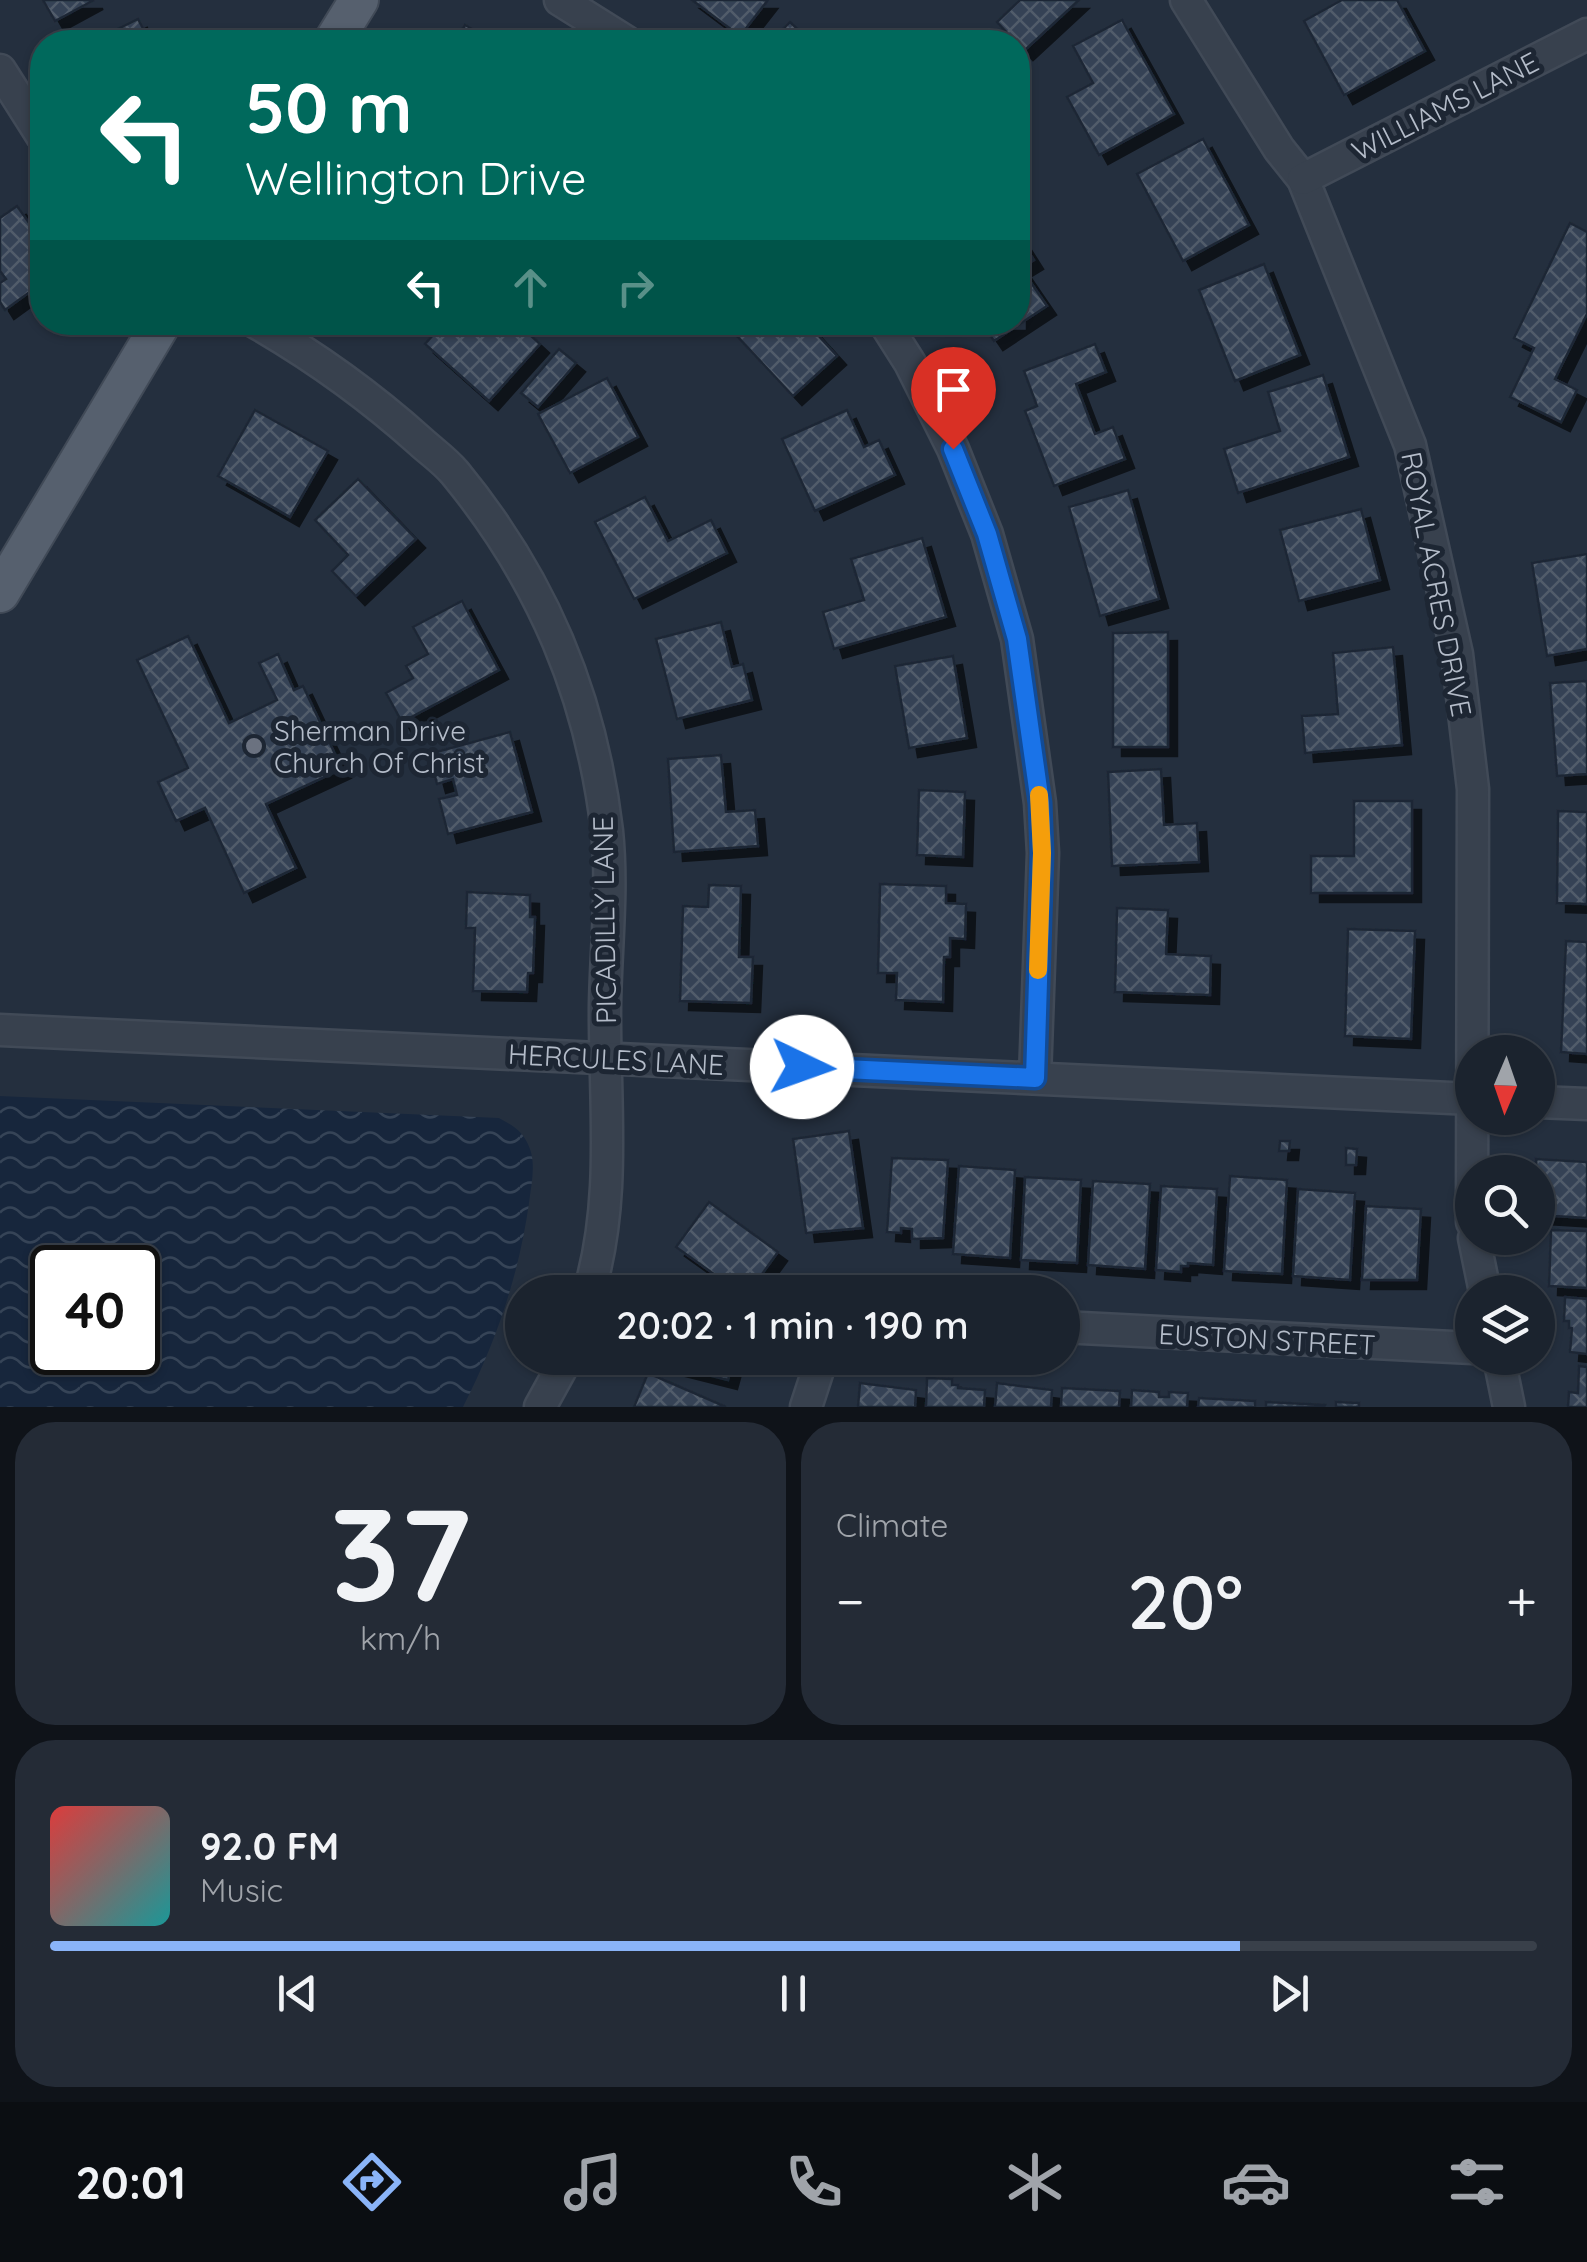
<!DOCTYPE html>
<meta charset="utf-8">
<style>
body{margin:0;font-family:Quicksand,sans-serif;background:#242b36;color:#f1f3f6;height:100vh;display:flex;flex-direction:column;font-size:38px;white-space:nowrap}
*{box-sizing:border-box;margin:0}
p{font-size:32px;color:#a0a4aa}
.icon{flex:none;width:55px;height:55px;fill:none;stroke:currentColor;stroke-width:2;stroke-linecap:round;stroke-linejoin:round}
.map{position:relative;height:1407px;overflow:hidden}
.details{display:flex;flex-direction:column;gap:15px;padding:15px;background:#0f1319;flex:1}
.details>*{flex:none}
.hud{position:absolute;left:30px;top:30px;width:1000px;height:305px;border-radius:40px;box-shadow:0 2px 8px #0004,0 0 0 2px #39404a;background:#00695c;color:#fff;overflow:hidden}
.needle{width:65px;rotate:182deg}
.buttons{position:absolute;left:1455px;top:1035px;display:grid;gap:20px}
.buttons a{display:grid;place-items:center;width:100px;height:100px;border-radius:50%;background:#1b232e;box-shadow:0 2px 8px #0004,0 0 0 2px #39404a;font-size:50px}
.speed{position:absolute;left:30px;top:1245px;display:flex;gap:20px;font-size:50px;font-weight:700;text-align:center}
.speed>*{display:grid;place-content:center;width:130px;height:130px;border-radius:50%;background:#1b232e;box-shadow:0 2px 8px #0004,0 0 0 2px #39404a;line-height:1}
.speed .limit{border:5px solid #111;border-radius:15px;background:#fff;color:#111}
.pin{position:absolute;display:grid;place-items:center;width:85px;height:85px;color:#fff;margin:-102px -42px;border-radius:50% 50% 50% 0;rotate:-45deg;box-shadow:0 0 10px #0007}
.pin .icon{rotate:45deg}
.me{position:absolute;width:110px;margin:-55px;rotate:93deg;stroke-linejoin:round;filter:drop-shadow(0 0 8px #0008)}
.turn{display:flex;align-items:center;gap:35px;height:210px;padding:0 50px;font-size:45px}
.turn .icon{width:130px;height:130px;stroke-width:2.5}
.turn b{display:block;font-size:70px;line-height:85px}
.lanes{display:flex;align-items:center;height:95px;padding:0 50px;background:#0003;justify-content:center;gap:50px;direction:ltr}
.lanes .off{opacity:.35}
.big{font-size:75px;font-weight:600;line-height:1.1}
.details .widget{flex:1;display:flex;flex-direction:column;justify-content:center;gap:15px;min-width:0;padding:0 35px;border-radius:40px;background:#242b36}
.details .dial{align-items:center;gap:0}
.dial b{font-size:130px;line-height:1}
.song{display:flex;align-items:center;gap:30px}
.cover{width:120px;height:120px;border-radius:15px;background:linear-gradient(135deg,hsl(0 70% 55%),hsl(180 70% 35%))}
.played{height:10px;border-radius:5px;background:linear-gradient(90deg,#8ab4f8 80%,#39404a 80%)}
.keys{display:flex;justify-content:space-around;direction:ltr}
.heat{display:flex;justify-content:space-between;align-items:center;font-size:55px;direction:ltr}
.details .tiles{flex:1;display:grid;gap:15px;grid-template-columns:1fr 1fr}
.widget:last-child{grid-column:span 2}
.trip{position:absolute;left:505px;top:1275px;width:575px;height:100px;border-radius:50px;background:#1b232e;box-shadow:0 2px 8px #0004,0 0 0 2px #39404a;font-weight:600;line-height:100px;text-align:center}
.dock{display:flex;height:160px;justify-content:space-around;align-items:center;background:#0b0e12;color:#a0a4aa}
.dock .icon{width:70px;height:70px}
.dock .active{color:#8ab4f8}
.dock b{font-size:45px;color:#f1f3f6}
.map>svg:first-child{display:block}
.water{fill:url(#water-waves);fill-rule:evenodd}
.building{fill:url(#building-cross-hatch);stroke:#1f2835;stroke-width:2.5;filter:url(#shadow)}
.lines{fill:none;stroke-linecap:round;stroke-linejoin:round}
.minor-casing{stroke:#414a57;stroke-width:35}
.major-casing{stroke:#414a57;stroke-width:42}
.minor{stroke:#38414e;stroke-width:30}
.major{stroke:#56606e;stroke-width:38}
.route-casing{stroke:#114b97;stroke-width:25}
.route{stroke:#1a73e8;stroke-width:18}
.slow{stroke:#f59e0b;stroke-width:18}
.worship-dot{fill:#6b7280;stroke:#1d2633;stroke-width:4}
.labels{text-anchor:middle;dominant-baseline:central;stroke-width:10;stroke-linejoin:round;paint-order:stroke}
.street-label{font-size:28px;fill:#b4bcc9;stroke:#1d2633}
.poi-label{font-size:28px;fill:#b4bcc9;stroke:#1d2633;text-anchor:start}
</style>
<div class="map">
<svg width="1587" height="1407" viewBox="0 0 1587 1407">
<defs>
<pattern id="water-waves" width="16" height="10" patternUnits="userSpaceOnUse" patternTransform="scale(2.5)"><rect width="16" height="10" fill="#17263c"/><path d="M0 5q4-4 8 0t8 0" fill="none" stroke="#364457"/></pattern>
<pattern id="building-cross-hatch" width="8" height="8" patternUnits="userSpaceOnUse" patternTransform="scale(2.5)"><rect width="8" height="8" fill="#364354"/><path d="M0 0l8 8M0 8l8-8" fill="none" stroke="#515c6b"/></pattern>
<filter id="shadow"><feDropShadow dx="9" dy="9" stdDeviation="0" flood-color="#0009"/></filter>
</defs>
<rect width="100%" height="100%" fill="#242f3e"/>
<path class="water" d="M0,1096L499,1118C514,1126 524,1132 530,1149C536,1166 531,1186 529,1203C519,1275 496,1342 463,1407H0ZM52,1268H138V1352H52Z"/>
<g class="building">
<polygon points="43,0 94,0 55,21"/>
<polygon points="692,0 768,0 740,36"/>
<polygon points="1020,0 1079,0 1024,51 997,22"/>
<polygon points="1342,0 1397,0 1425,51 1344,95 1304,21"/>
<polygon points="138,19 150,42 92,42"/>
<polygon points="1122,20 1174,114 1099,155 1067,97 1093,83 1073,46"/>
<polygon points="790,22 810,41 819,31 832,42 771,42"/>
<polygon points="465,25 496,42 455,42"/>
<polygon points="1203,139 1249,225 1183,261 1137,174"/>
<polygon points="17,206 42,241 42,283 5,310 0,302 0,283 6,279 0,271 0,218"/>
<polygon points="1570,223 1587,232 1587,314 1555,379 1577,390 1561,422 1510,397 1534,348 1514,338"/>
<polygon points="1018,235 1034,260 1021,268 1047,306 994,341 981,322 1018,322"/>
<polygon points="1264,264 1300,355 1235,381 1199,290"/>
<polygon points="445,322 516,322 540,344 489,401 425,344"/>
<polygon points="724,322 806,322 837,356 793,396"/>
<polygon points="1095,344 1106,372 1076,384 1095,434 1113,427 1125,459 1054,486 1025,411 1037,406 1024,371"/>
<polygon points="559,349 576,363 538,407 521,393"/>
<polygon points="1323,375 1349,457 1238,493 1224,449 1280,431 1268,392"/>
<polygon points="607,378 638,437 570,473 538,414"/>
<polygon points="255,410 328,451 290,517 218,476"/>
<polygon points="847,410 864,447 879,440 895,475 815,511 782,439"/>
<polygon points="358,479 416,539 356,596 332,571 348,555 315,520"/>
<polygon points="1128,490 1159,599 1100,616 1069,507"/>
<polygon points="645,497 668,541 711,520 727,553 634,599 595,522"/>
<polygon points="1361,509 1380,580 1299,601 1280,530"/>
<polygon points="922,538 946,617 834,649 823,612 864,600 851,559"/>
<polygon points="1587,554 1587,649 1547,656 1532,563"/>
<polygon points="462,601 499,670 402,722 386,693 413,678 406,666 428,654 413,627"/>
<polygon points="721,622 732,667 743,664 752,700 677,719 656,639"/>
<polygon points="1168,632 1168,747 1113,747 1113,633"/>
<polygon points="188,636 229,723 277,700 259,663 278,654 294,690 303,686 342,769 266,804 296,868 244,893 205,808 176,821 158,782 188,768 137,660"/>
<polygon points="1393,647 1402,745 1305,753 1302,716 1338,714 1333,653"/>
<polygon points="953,656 967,738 909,748 895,666"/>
<polygon points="1587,681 1587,774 1557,776 1550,683"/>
<polygon points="510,732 532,812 448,834 439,799 457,795 453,779 437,784 429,754"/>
<polygon points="721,755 726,812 755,810 758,846 674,852 668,759"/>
<polygon points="1161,769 1164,825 1197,823 1199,862 1112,866 1108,772"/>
<polygon points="919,790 965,792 963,857 917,855"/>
<polygon points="1354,801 1412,801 1412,893 1311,893 1311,856 1354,856"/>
<polygon points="1558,811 1587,812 1587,904 1557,903"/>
<polygon points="880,884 946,886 946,903 966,904 965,939 950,938 950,957 944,957 943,1002 896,1000 897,973 878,973"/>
<polygon points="709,885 741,886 739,957 753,957 751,1003 680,1001 683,906 708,907"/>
<polygon points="467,892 530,895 530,917 535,917 533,973 528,973 527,992 473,991 475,928 466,928"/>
<polygon points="1117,908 1168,910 1166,954 1211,956 1210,995 1115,992"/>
<polygon points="1348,929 1415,931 1411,1039 1345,1036"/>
<polygon points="1566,941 1587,942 1587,1054 1561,1052"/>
<polygon points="849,1131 863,1228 806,1233 793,1139"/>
<polygon points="1280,1141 1290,1141 1289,1151 1279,1151"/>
<polygon points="1346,1148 1357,1149 1356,1165 1346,1165"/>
<polygon points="892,1158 948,1160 943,1238 912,1239 912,1229 901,1228 901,1233 887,1232"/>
<polygon points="1536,1159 1587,1162 1587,1218 1539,1215"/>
<polygon points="959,1166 1015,1170 1010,1258 953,1254"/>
<polygon points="1230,1176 1287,1180 1282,1274 1224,1271"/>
<polygon points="1025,1177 1081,1180 1077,1263 1021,1260"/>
<polygon points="1093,1181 1150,1184 1145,1269 1088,1265"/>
<polygon points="1161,1186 1217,1189 1213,1265 1188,1263 1188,1266 1181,1266 1181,1272 1156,1270"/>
<polygon points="1298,1189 1355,1193 1350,1280 1293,1276"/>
<polygon points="709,1202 778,1252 749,1292 739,1292 676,1247"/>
<polygon points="1366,1206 1421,1209 1417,1280 1362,1280"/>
<polygon points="1551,1230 1587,1231 1587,1288 1549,1286"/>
<polygon points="1565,1297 1587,1299 1587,1354 1570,1352 1572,1328 1569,1328 1569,1321 1564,1321"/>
<polygon points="654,1358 734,1358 728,1380 653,1361"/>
<polygon points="1579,1366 1587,1367 1587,1407 1568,1407 1569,1392 1578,1393"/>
<polygon points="648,1373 657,1377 726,1407 634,1407"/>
<polygon points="927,1378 952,1379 952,1385 958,1385 958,1388 985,1390 984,1407 926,1407"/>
<polygon points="860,1383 916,1390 915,1407 858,1407"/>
<polygon points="997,1383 1052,1390 1051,1407 995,1407"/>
<polygon points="1062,1388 1120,1391 1119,1407 1061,1407"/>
<polygon points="1132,1390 1159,1392 1159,1397 1169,1397 1169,1392 1188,1393 1187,1407 1131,1407"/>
<polygon points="1199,1398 1255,1401 1255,1407 1198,1407"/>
<polygon points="1266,1402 1325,1405 1324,1407 1266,1407"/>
<polygon points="1336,1402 1359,1403 1359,1407 1336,1407"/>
</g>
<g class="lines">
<g class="minor-casing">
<g id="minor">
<polyline points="560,0 627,42"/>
<polyline points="1186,0 1279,149 1303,179 1410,445 1457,654 1473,789 1472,1222"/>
<polyline points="0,70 42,136"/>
<polyline points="1303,179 1587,34"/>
<path d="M255,322C314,356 371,397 421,442C432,452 445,461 455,473C542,579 591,695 607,831C613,889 606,947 605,1005C604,1102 617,1198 589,1292"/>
<polyline points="884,322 910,363 953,449 987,534 1017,639 1040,803 1043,853 1035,1077"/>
<polyline points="0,1030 1472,1099"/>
<polyline points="1538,1102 1587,1104"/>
<polyline points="1474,1238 1485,1292"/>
<polyline points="1062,1327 1472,1348"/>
<polyline points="1499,1358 1509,1407"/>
<polyline points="540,1407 567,1358"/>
<polyline points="806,1407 822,1358"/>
</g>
</g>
<g class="major-casing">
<g id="major">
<polyline points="333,42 359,0"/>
<polyline points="0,593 162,322"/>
</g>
</g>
<use href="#minor" class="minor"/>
<use href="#major" class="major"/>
</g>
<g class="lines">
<g class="route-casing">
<polyline id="route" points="802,1067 1035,1078 1042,853 1040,803 1017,639 987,534 953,449"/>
</g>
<use href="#route" class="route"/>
<polyline class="slow" points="1038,970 1042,853 1039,795"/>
</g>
<circle class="worship-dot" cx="254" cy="746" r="10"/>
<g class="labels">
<g class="street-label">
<text transform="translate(1445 106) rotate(-27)">WILLIAMS LANE</text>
<text transform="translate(1437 584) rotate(79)">ROYAL ACRES DRIVE</text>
<text transform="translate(604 920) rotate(-91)">PICADILLY LANE</text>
<text transform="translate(616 1059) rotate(3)">HERCULES LANE</text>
<text transform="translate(1267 1339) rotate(3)">EUSTON STREET</text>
</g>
<g class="poi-label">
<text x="274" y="730">Sherman Drive<tspan x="274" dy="32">Church Of Christ</tspan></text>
</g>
</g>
</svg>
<div class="buttons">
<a><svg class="needle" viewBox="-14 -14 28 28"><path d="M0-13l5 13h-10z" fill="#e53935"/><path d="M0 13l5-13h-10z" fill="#a0a4aa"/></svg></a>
<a><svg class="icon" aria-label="search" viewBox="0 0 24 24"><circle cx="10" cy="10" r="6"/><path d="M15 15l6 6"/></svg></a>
<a><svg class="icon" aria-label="layers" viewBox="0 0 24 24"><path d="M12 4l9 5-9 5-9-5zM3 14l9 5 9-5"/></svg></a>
</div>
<div class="speed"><div class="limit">40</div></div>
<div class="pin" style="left:953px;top:449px;background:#d93025"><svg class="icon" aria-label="arrive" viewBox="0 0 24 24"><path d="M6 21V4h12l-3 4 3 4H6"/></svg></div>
<svg class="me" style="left:802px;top:1067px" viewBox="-20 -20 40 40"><circle r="19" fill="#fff"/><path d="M0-13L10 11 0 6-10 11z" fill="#1a73e8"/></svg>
<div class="trip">20:02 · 1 min · 190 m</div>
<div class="hud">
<div class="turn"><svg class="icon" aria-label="left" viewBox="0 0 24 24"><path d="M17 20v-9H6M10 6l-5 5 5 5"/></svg><div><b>50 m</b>Wellington Drive</div></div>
<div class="lanes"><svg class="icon" aria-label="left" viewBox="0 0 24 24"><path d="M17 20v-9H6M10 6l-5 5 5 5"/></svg><svg class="icon off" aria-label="ahead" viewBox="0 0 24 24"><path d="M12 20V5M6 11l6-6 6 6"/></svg><svg class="icon off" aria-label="right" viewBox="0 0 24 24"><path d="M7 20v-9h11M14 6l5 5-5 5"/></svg></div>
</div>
</div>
<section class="details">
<div class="tiles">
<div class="widget dial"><b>37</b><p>km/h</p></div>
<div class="widget"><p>Climate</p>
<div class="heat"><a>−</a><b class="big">20°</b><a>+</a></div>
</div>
<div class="widget">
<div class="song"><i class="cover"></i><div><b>92.0 FM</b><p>Music</p></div></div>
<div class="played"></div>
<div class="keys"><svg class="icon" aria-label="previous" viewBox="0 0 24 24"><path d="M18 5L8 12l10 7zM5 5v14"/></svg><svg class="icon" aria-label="pause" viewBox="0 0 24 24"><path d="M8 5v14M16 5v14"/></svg><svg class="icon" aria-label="next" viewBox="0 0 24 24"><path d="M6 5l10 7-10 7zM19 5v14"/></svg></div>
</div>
</div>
</section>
<nav class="dock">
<b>20:01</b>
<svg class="icon active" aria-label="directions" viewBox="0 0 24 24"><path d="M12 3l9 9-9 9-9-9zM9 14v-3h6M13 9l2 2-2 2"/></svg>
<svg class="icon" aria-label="music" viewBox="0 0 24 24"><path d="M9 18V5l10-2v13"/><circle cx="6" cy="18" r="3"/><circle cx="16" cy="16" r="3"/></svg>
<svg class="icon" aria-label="phone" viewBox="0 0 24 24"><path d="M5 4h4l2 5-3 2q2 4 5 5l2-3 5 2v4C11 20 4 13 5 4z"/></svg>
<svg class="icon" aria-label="climate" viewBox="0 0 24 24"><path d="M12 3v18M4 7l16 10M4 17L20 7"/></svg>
<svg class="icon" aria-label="car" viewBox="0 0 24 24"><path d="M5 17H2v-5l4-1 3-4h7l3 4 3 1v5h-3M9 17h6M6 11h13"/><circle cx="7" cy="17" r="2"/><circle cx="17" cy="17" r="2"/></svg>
<svg class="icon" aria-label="filters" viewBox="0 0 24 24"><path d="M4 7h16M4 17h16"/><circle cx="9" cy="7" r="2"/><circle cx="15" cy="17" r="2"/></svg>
</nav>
